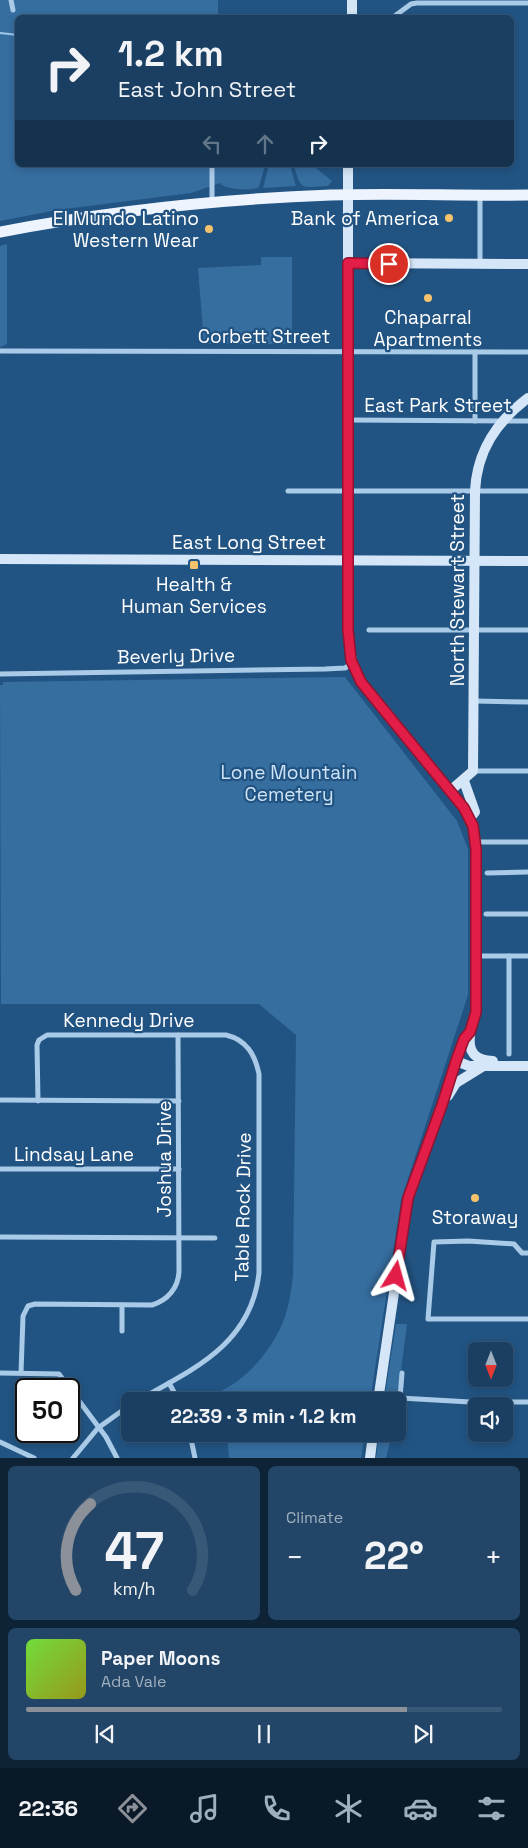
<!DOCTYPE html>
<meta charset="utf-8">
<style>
body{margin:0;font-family:"Space Grotesk",sans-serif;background:#234668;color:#f1f3f6;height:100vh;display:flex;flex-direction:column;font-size:19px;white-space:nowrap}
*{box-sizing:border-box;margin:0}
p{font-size:16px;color:#9fafbe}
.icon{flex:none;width:28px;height:28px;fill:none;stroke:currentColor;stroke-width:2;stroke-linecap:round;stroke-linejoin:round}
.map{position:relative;height:1458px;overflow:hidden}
.drawer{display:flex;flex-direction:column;gap:8px;padding:8px;background:#0e2336;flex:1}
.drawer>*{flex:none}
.guide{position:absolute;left:15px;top:15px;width:499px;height:152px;border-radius:8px;box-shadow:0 2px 8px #0003,0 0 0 1px #385877;background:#1a3f62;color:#f1f3f6;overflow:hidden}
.needle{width:32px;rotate:180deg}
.controls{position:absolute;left:468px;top:1342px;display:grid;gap:10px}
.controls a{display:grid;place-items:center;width:45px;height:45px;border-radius:8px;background:#1a3f62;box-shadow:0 2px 8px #0003,0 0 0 1px #385877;font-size:25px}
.speed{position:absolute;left:15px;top:1378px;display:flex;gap:10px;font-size:25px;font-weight:700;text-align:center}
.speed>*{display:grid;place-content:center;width:65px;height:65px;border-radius:50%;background:#1a3f62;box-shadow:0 2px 8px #0003,0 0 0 1px #385877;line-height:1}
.speed .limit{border:2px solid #111;border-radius:8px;background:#fff;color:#111}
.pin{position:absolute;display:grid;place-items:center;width:42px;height:42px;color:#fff;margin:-21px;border:2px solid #fff;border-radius:50%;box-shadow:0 1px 5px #0007}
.me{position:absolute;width:55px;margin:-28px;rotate:8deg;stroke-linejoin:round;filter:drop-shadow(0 0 4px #0008)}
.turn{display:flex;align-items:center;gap:18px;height:105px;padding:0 20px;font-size:22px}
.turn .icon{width:65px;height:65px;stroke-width:2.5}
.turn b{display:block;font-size:35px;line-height:42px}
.lanes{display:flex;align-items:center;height:48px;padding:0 20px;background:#0003;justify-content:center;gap:25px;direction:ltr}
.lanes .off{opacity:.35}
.big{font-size:38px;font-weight:800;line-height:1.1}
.drawer .tile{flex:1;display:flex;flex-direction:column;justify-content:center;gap:8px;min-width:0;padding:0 18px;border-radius:8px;background:#234668}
.drawer .dial{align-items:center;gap:0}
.dial svg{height:130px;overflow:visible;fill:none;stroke:#385877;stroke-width:7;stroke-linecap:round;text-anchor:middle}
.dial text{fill:#f1f3f6;stroke:none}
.song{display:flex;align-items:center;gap:15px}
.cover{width:60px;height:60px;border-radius:8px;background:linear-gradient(135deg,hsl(100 70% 55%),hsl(60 70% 35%))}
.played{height:5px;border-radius:2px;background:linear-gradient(90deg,#8c9099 80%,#385877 80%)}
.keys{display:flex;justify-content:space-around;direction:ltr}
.heat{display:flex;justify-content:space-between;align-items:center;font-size:28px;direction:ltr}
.drawer .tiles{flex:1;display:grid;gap:8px;grid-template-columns:1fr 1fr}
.tile:last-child{grid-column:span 2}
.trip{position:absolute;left:121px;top:1392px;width:285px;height:50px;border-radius:8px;background:#1a3f62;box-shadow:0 2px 8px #0003,0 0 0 1px #385877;font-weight:800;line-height:50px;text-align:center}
.tab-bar{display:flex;height:80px;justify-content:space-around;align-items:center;background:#0a1927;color:#9fafbe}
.tab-bar .icon{width:35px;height:35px}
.tab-bar .selected{color:#8c9099}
.tab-bar b{font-size:22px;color:#f1f3f6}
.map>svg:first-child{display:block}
.green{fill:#366ea0}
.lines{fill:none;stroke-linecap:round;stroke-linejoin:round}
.stream{stroke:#9ec7e9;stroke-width:2}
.street{stroke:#aacbe8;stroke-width:5}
.secondary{stroke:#d4e6f7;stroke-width:10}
.primary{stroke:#edf4fe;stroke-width:11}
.route-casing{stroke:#92132f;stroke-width:12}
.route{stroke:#e11d48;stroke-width:9}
.poi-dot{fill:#f4c36c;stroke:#225483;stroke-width:2}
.labels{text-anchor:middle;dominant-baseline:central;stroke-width:4.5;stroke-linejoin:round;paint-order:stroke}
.poi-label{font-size:19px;fill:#fff;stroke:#225483}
.street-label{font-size:19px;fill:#fff;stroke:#225483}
.park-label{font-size:19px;fill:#cee3f6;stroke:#225483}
</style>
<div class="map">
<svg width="528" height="1458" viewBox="0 0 528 1458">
<rect width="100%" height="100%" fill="#225483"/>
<g class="green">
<path d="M0,0H218V17L18,18V165H265L259,187C252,191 225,190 220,183L191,193L57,210L0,221Z"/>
<polygon points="269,165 290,165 296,186 263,188"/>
<path d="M294,165H312L332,181L328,186C302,187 301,192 294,165Z"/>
<polygon points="7,244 7,344 0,347 0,246"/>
<polygon points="261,257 292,257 292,344 204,344 198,268 261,265"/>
<path d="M345,677L457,821L468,849V995L401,1200L370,1401H218L216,1393C246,1381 271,1351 283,1322C289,1308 291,1291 293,1276L296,1035L259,1004H1L0,685H3V682Z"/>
<polygon points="396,1324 407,1324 397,1401 384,1401"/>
<polygon points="227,1434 365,1434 361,1458 229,1458"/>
<polygon points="379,1434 392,1434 386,1458 376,1458"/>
</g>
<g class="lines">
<polyline class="stream" points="0,33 18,35"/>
<g class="street">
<polyline points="11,0 13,10"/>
<polyline points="392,18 411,4 417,3 528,3"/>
<polyline points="212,165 212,203"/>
<polyline points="480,264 480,196"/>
<polyline points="0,351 528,352"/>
<polyline points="475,352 475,421"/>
<polyline points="348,420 528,421"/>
<polyline points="288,491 528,491"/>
<polyline points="369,630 528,630"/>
<polyline points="0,674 325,669 345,668 352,664"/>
<polyline points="474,701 528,702"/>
<polyline points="473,771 528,771"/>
<polyline points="475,842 528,842"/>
<polyline points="487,873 528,872"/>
<polyline points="486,914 528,914"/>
<polyline points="477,956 528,956"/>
<polyline points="509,956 509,1054"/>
<polyline points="0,1100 179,1101"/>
<path d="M38,1101L37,1045L39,1040L47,1035H226C247,1040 255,1055 259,1074V1273C251,1345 193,1369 137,1401"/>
<polyline points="0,1169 179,1169"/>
<polyline points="0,1237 215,1238"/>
<polyline points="528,1253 522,1253 514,1244 468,1241 434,1242 428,1319 528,1319"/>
<polyline points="122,1305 122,1331"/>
<polyline points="0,1373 59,1374 106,1437 117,1458"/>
<path d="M21,1373L23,1316L28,1306L35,1304L152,1305C168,1300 178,1288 179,1272L178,1035"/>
<polyline points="402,1373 400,1398 470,1402 528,1402"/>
<polyline points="169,1383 179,1401"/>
<polyline points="190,1434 195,1458"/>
<polyline points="0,1442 34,1458"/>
<polyline points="73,1458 98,1428 130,1405"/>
</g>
<g class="secondary">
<polyline points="352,0 352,18"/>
<path d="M348,165V630C349,652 352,670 366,688L464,808L473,826L476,849V1012L470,1032L464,1039L456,1061L442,1105L408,1198L378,1401"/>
<polyline points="348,263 528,264"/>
<polyline points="0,559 528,561"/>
<polyline points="464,781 475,812 470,818"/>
<path d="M451,790L473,771L475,491C477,451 496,422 528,398"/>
<path d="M470,1035C468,1053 475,1060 493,1061"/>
<polyline points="456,1061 469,1066 528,1066"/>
<polyline points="448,1096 456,1083 482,1067"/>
<polyline points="370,1458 373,1434"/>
</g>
<path class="primary" d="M0,232C109,211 221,199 331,195C397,193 462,196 528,195"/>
</g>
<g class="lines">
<g class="route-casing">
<polyline id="route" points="389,264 348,263 348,630 351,660 361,682 464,808 473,826 476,849 476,1012 470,1032 464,1039 456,1061 442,1105 408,1198 396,1276"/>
</g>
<use href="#route" class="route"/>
</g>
<g class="poi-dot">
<circle cx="449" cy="218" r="5"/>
<circle cx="209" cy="229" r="5"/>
<circle cx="428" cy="298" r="5"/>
<rect x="189" y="560" width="10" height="10" rx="2.5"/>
<circle cx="475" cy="1198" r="5"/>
</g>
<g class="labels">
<g class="poi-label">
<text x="199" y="218" text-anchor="end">El Mundo Latino<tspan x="199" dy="22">Western Wear</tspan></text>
<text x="439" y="218" text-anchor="end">Bank of America</text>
<text x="428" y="317">Chaparral<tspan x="428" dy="22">Apartments</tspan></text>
<text x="194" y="584">Health &amp;<tspan x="194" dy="22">Human Services</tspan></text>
<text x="475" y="1217">Storaway</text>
</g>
<g class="street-label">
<text x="264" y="336">Corbett Street</text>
<text x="438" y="405">East Park Street</text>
<text x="249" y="542">East Long Street</text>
<text transform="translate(457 590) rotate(-90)">North Stewart Street</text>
<text transform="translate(176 656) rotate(-1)">Beverly Drive</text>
<text x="129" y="1020">Kennedy Drive</text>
<text x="74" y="1154">Lindsay Lane</text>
<text transform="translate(164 1159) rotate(-90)">Joshua Drive</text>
<text transform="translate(243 1207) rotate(-89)">Table Rock Drive</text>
</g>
<g class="park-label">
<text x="289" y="772">Lone Mountain<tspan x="289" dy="22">Cemetery</tspan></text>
</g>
</g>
</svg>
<div class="controls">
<a><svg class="needle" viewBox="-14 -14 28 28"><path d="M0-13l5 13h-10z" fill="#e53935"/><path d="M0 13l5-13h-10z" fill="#9fafbe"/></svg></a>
<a><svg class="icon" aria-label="sound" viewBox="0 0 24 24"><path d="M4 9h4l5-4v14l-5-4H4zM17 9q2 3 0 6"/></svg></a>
</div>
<div class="speed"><div class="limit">50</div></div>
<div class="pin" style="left:389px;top:264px;background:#d93025"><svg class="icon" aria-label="arrive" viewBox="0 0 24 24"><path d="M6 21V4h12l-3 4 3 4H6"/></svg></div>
<svg class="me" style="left:396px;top:1276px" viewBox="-20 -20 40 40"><path d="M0-17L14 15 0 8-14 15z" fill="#e11d48" stroke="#fff" stroke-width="4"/></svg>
<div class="trip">22:39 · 3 min · 1.2 km</div>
<div class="guide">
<div class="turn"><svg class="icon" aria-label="right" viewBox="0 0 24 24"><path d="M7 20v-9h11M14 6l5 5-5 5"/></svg><div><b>1.2 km</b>East John Street</div></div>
<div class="lanes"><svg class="icon off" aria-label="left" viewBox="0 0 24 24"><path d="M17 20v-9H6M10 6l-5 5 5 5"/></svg><svg class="icon off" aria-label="ahead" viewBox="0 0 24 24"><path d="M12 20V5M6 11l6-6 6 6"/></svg><svg class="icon" aria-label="right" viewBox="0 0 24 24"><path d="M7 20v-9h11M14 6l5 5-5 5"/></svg></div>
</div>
</div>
<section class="drawer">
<div class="tiles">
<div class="tile dial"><svg viewBox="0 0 100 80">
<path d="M14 69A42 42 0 1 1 86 69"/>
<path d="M14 69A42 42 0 0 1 23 16" stroke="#8c9099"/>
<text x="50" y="56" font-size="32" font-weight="700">47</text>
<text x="50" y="72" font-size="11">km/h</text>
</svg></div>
<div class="tile"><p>Climate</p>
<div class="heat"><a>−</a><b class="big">22°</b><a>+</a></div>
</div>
<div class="tile">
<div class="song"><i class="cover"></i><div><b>Paper Moons</b><p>Ada Vale</p></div></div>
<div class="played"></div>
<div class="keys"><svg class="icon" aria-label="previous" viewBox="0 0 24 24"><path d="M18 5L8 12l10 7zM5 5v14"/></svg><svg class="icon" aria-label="pause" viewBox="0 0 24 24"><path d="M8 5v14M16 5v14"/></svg><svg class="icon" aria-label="next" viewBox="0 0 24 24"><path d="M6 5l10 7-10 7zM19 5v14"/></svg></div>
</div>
</div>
</section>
<nav class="tab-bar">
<b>22:36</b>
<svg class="icon selected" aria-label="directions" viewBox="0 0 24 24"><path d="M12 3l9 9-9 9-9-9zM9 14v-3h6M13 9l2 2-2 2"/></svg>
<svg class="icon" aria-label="music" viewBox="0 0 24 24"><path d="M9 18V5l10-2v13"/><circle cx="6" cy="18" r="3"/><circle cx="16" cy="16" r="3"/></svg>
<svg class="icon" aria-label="phone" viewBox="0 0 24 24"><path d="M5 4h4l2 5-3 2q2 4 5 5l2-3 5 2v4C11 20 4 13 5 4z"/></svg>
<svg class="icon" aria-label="climate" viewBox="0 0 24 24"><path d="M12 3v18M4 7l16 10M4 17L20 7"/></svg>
<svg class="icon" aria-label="car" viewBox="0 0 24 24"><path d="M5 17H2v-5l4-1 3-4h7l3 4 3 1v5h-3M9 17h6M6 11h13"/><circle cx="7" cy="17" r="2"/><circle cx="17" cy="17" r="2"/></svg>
<svg class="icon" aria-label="filters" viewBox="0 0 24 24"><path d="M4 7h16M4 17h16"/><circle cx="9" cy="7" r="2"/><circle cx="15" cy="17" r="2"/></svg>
</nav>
